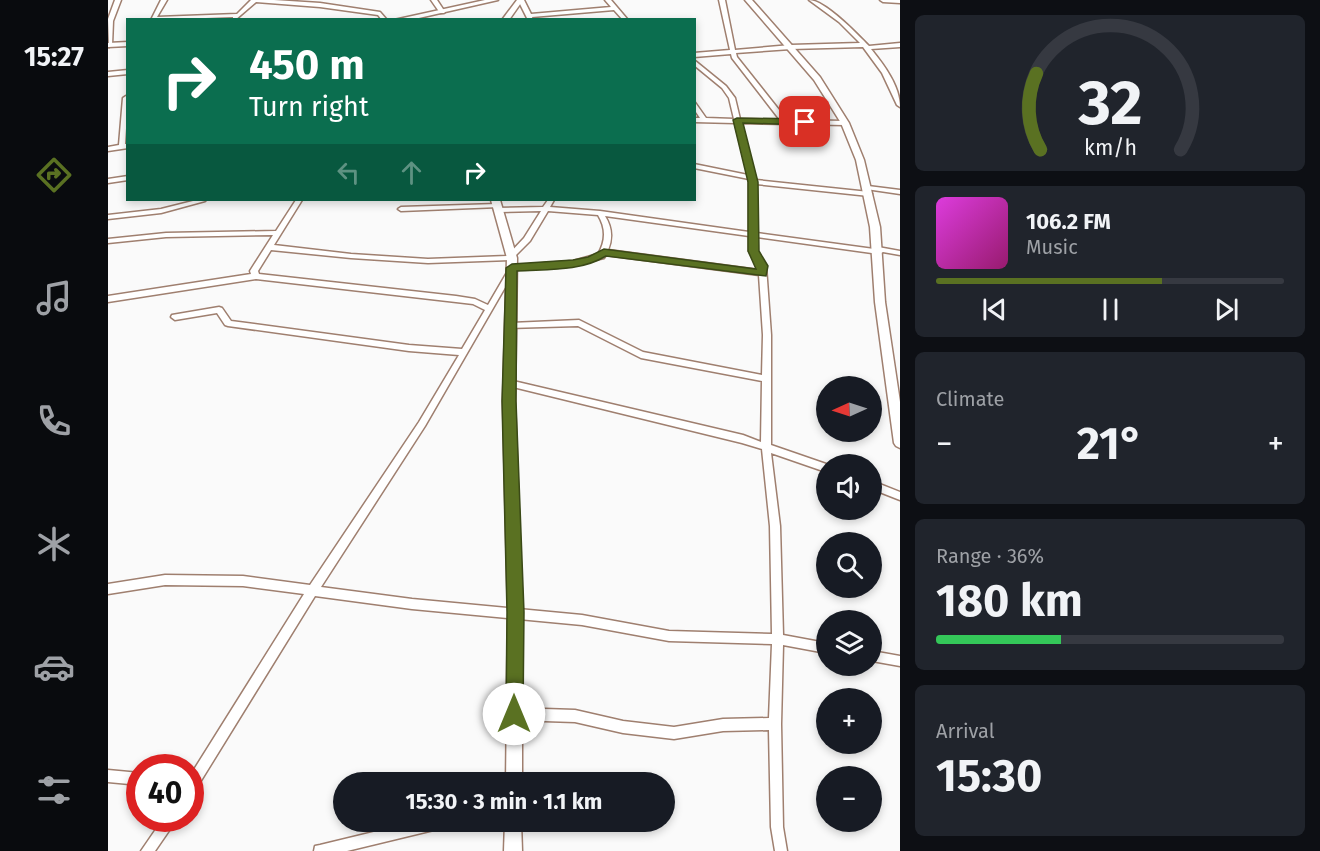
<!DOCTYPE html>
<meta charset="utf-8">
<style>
body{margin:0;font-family:"Fira Sans",sans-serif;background:#20242c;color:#f1f3f6;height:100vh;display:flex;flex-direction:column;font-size:22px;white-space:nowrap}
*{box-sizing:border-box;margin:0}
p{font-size:20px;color:#9ea1a6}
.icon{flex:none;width:33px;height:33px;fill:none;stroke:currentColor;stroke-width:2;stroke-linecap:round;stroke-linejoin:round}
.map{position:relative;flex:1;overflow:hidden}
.panel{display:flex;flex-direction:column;gap:15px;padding:15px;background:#0d0f14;width:420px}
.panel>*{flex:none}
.banner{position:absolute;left:18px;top:18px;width:570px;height:183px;border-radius:0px;box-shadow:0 3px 9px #0003;background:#0b6e4f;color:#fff;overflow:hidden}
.needle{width:39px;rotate:267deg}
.tools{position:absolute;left:708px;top:376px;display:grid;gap:12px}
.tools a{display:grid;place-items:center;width:66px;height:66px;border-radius:50%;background:#171b24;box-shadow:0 3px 9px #0003;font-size:30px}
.speed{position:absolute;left:18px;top:754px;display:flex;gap:12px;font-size:30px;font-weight:700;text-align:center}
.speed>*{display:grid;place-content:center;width:78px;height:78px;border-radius:50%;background:#171b24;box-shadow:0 3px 9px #0003;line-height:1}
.speed .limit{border:9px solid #d22;background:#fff;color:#111}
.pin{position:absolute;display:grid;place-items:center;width:51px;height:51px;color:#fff;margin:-26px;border-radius:12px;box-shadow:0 3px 9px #0006}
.me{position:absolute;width:66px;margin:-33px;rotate:0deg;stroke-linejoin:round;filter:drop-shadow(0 0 4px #0008)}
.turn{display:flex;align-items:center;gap:21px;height:126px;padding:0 24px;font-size:27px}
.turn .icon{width:78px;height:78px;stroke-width:2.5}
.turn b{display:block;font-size:42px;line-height:51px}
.lanes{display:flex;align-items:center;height:57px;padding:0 24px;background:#0003;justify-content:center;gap:30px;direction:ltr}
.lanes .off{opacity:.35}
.big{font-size:45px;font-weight:700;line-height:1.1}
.panel .widget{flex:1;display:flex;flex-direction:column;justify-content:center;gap:9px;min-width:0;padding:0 21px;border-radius:9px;background:#20242c}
.panel .dial{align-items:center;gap:0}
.dial svg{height:156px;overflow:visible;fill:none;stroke:#363941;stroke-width:7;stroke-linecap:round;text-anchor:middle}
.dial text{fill:#f1f3f6;stroke:none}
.song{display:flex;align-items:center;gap:18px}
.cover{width:72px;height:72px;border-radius:9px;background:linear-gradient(135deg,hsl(300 70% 55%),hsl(320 70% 35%))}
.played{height:6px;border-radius:3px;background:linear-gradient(90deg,#5a7122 65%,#363941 65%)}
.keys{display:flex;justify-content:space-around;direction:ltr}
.heat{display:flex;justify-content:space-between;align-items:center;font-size:33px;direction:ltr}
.charge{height:9px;border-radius:4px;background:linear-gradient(90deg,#34c759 36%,#363941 0)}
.trip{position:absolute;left:225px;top:772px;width:342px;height:60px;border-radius:30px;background:#171b24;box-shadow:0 3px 9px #0003;font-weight:700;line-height:60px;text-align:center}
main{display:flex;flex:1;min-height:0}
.dock{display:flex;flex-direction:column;width:108px;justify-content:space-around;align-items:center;background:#090b0e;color:#9ea1a6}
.dock .icon{width:42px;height:42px}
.dock .on{color:#5a7122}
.dock b{font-size:27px;color:#f1f3f6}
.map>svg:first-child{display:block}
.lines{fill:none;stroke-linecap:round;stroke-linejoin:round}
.minor-casing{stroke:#9f7f6f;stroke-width:3}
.tertiary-casing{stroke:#9f7f6f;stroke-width:3}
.minor{fill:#fff;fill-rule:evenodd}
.tertiary{fill:#fff;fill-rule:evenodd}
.route{fill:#5a7122;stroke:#3a4916;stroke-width:1.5}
</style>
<main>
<nav class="dock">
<b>15:27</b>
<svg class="icon on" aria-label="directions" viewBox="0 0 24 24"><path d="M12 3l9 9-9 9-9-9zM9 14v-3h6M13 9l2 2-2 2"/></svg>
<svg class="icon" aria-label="music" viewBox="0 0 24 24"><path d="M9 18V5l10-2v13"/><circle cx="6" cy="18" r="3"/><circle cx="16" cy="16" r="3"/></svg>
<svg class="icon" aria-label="phone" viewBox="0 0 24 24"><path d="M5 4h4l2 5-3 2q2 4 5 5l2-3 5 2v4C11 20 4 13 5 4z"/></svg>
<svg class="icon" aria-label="climate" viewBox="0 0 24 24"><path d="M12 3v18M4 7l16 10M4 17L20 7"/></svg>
<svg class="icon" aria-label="car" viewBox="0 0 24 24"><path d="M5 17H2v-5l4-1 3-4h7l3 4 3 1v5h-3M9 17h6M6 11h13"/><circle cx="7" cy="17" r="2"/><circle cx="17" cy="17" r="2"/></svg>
<svg class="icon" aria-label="filters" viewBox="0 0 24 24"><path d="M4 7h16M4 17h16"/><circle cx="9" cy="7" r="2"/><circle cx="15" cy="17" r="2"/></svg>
</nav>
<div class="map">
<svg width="792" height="851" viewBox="0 0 792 851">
<rect width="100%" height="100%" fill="#fafafa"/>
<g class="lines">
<g class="minor-casing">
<g id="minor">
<polygon points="7,0 13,0 5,21 4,45 1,47 0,19"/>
<polygon points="53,0 59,0 49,17 129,14 143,0 166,0 212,3 272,12 279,20 274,20 270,15 212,7 148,2 127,20 125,19 125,17 43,20"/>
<polygon points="323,0 329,0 337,12 336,13 332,13"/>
<polygon points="410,0 416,0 423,14 503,7 497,0 503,0 520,20 515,20 506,10 424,17 425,20 420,20"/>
<path d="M611,0H617L627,50L683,45L752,43L731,22L701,0C717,0 750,35 761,46L792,43V47L763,49C776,65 792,86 792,107L789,105L774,73L755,47L683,49L628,53L629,57L679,120L737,121L740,123L737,125L633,123L648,180L761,192L764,194L761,196L648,184L649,233L766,249L770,247L792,251V255L775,252L771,254L649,237V251L658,266L663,335V445L721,465H718V472L663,453L672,526L675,635L718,643V653L675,645L673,724L675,827L679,851H667L663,827L661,730L615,731L566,739L515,733L467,722L406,720L402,718L400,714L402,710L406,708L467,710L515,721L566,727L615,719L661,718L664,644L561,641L474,625L304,609L207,596L86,792L82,794V776L196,594L135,586L57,585L0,594V584L57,575L135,576L202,585L311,422L351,355L301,351L120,326L117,325L109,313L67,320L63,317L64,315L111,307L114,308L123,321L301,345L354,349L377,310L365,304L348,302L148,279L0,302V296L143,274L142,271L165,235L58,237L0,243V239L58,233L168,231L188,200H194L166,245L243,254L320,259L399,256L416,238L433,211L391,212L388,210L389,208L435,207L440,200H446L442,207L492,211L641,232V179L586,168V164L640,175L627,123L586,122V118H592L586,109V101L598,118L626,119L621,98L614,88L586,65V60L618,86L627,98L632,119L672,120L624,58L623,54L586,57V53L622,50ZM440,211L490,215C498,228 498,241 490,254L465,261L401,266V269L380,305L367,299L348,296L151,274L150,271L163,250L243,258L320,263L404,260H407V256L422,241ZM497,216L641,236V251L650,266L651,270L500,250C505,238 504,227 497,216ZM498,255L651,275L655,335L654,375L535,352L471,320L403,323L399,326L400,328L470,326L533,358L654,381L653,442L635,435L401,380L397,383L401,386L634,443L654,449L662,526L664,634L561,631L474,615L304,599L213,587L317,426L407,270L465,265L496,258Z"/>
<polygon points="772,0 792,0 792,3 775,2"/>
<polygon points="20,70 20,74 0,76 0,72"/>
<polygon points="18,96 20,97 17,144 20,144 20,148 0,151 0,147 11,145 15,98"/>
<polygon points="20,176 20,180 0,183 0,179"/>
<polygon points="760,186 792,190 792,194 758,189 757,188"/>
<polygon points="89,200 98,200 97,201 53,213 0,219 0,215 53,209"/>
<polygon points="389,204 391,205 391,207 293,211 290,209 293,207"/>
<polygon points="764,481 792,492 792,500 764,489"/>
<polygon points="764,651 792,656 792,666 764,661"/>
<polygon points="0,770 32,773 32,785 0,782"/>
<polygon points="55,819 69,819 47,851 33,851"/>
<polygon points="307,822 340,822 338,826 334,828 239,851 206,851 207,846 212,845"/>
</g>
</g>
<g class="tertiary-casing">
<g id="tertiary">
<polygon points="377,0 390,0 302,20 286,20"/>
<polygon points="409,0 415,0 401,20 394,20"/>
<polygon points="637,0 644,0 712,77 741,123 756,160 772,227 777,302 792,402 792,448 788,446 786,443 767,302 762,227 748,160 733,123 706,80"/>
<polygon points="20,42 20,46 0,47 0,43"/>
<polygon points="383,200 392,200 409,258 407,401 414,612 414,783 398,783 400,612 395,401 399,258"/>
<polygon points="397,822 413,822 414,851 396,851"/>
</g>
</g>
<use href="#minor" class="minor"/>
<use href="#tertiary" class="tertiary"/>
</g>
<path class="route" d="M629,118L697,119L702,122L697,125L635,123L650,182L651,251L660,266L658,276L498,256C472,272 438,269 409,271L408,401L416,612L415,714L413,720L406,723L400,720L398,714L399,612L394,401L398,268L404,264L465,260L480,257L496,249L648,269L640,251V182L625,120Z"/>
</svg>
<div class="tools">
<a><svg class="needle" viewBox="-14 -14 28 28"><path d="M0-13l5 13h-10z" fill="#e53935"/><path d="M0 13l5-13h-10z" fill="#9ea1a6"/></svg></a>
<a><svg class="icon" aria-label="sound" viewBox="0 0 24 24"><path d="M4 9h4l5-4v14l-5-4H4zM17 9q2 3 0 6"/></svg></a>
<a><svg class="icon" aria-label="search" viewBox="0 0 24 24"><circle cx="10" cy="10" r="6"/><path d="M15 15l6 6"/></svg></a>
<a><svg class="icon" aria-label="layers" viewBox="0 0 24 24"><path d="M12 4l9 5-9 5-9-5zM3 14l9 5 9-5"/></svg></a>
<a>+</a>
<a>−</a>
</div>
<div class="speed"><div class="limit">40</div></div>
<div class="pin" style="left:697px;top:122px;background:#d93025"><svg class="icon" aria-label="arrive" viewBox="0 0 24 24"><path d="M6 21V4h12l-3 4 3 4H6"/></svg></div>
<svg class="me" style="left:406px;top:714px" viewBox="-20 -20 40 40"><circle r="19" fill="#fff"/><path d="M0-13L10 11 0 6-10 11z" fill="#5a7122"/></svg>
<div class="trip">15:30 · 3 min · 1.1 km</div>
<div class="banner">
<div class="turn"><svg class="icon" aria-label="right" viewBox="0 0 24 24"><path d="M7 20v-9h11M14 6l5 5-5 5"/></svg><div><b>450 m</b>Turn right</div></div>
<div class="lanes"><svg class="icon off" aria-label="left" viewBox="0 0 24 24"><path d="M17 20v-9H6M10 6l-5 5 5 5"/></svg><svg class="icon off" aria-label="ahead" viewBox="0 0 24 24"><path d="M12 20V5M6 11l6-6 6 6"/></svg><svg class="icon" aria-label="right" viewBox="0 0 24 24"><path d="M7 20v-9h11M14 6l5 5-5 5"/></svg></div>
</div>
</div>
<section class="panel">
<div class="widget dial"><svg viewBox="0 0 100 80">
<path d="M14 69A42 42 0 1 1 86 69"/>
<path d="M14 69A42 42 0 0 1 12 30" stroke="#5a7122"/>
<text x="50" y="56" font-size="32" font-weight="700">32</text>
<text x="50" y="72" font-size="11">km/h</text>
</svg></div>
<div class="widget">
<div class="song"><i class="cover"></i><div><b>106.2 FM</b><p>Music</p></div></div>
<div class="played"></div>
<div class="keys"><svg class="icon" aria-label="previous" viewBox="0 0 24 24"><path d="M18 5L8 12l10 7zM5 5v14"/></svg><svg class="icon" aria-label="pause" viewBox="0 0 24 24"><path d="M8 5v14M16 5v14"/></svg><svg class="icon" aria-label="next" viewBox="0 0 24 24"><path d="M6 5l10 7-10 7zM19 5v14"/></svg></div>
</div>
<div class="widget"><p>Climate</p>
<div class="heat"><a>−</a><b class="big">21°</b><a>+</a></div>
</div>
<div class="widget"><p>Range · 36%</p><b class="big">180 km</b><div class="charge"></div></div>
<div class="widget"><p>Arrival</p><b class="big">15:30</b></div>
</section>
</main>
